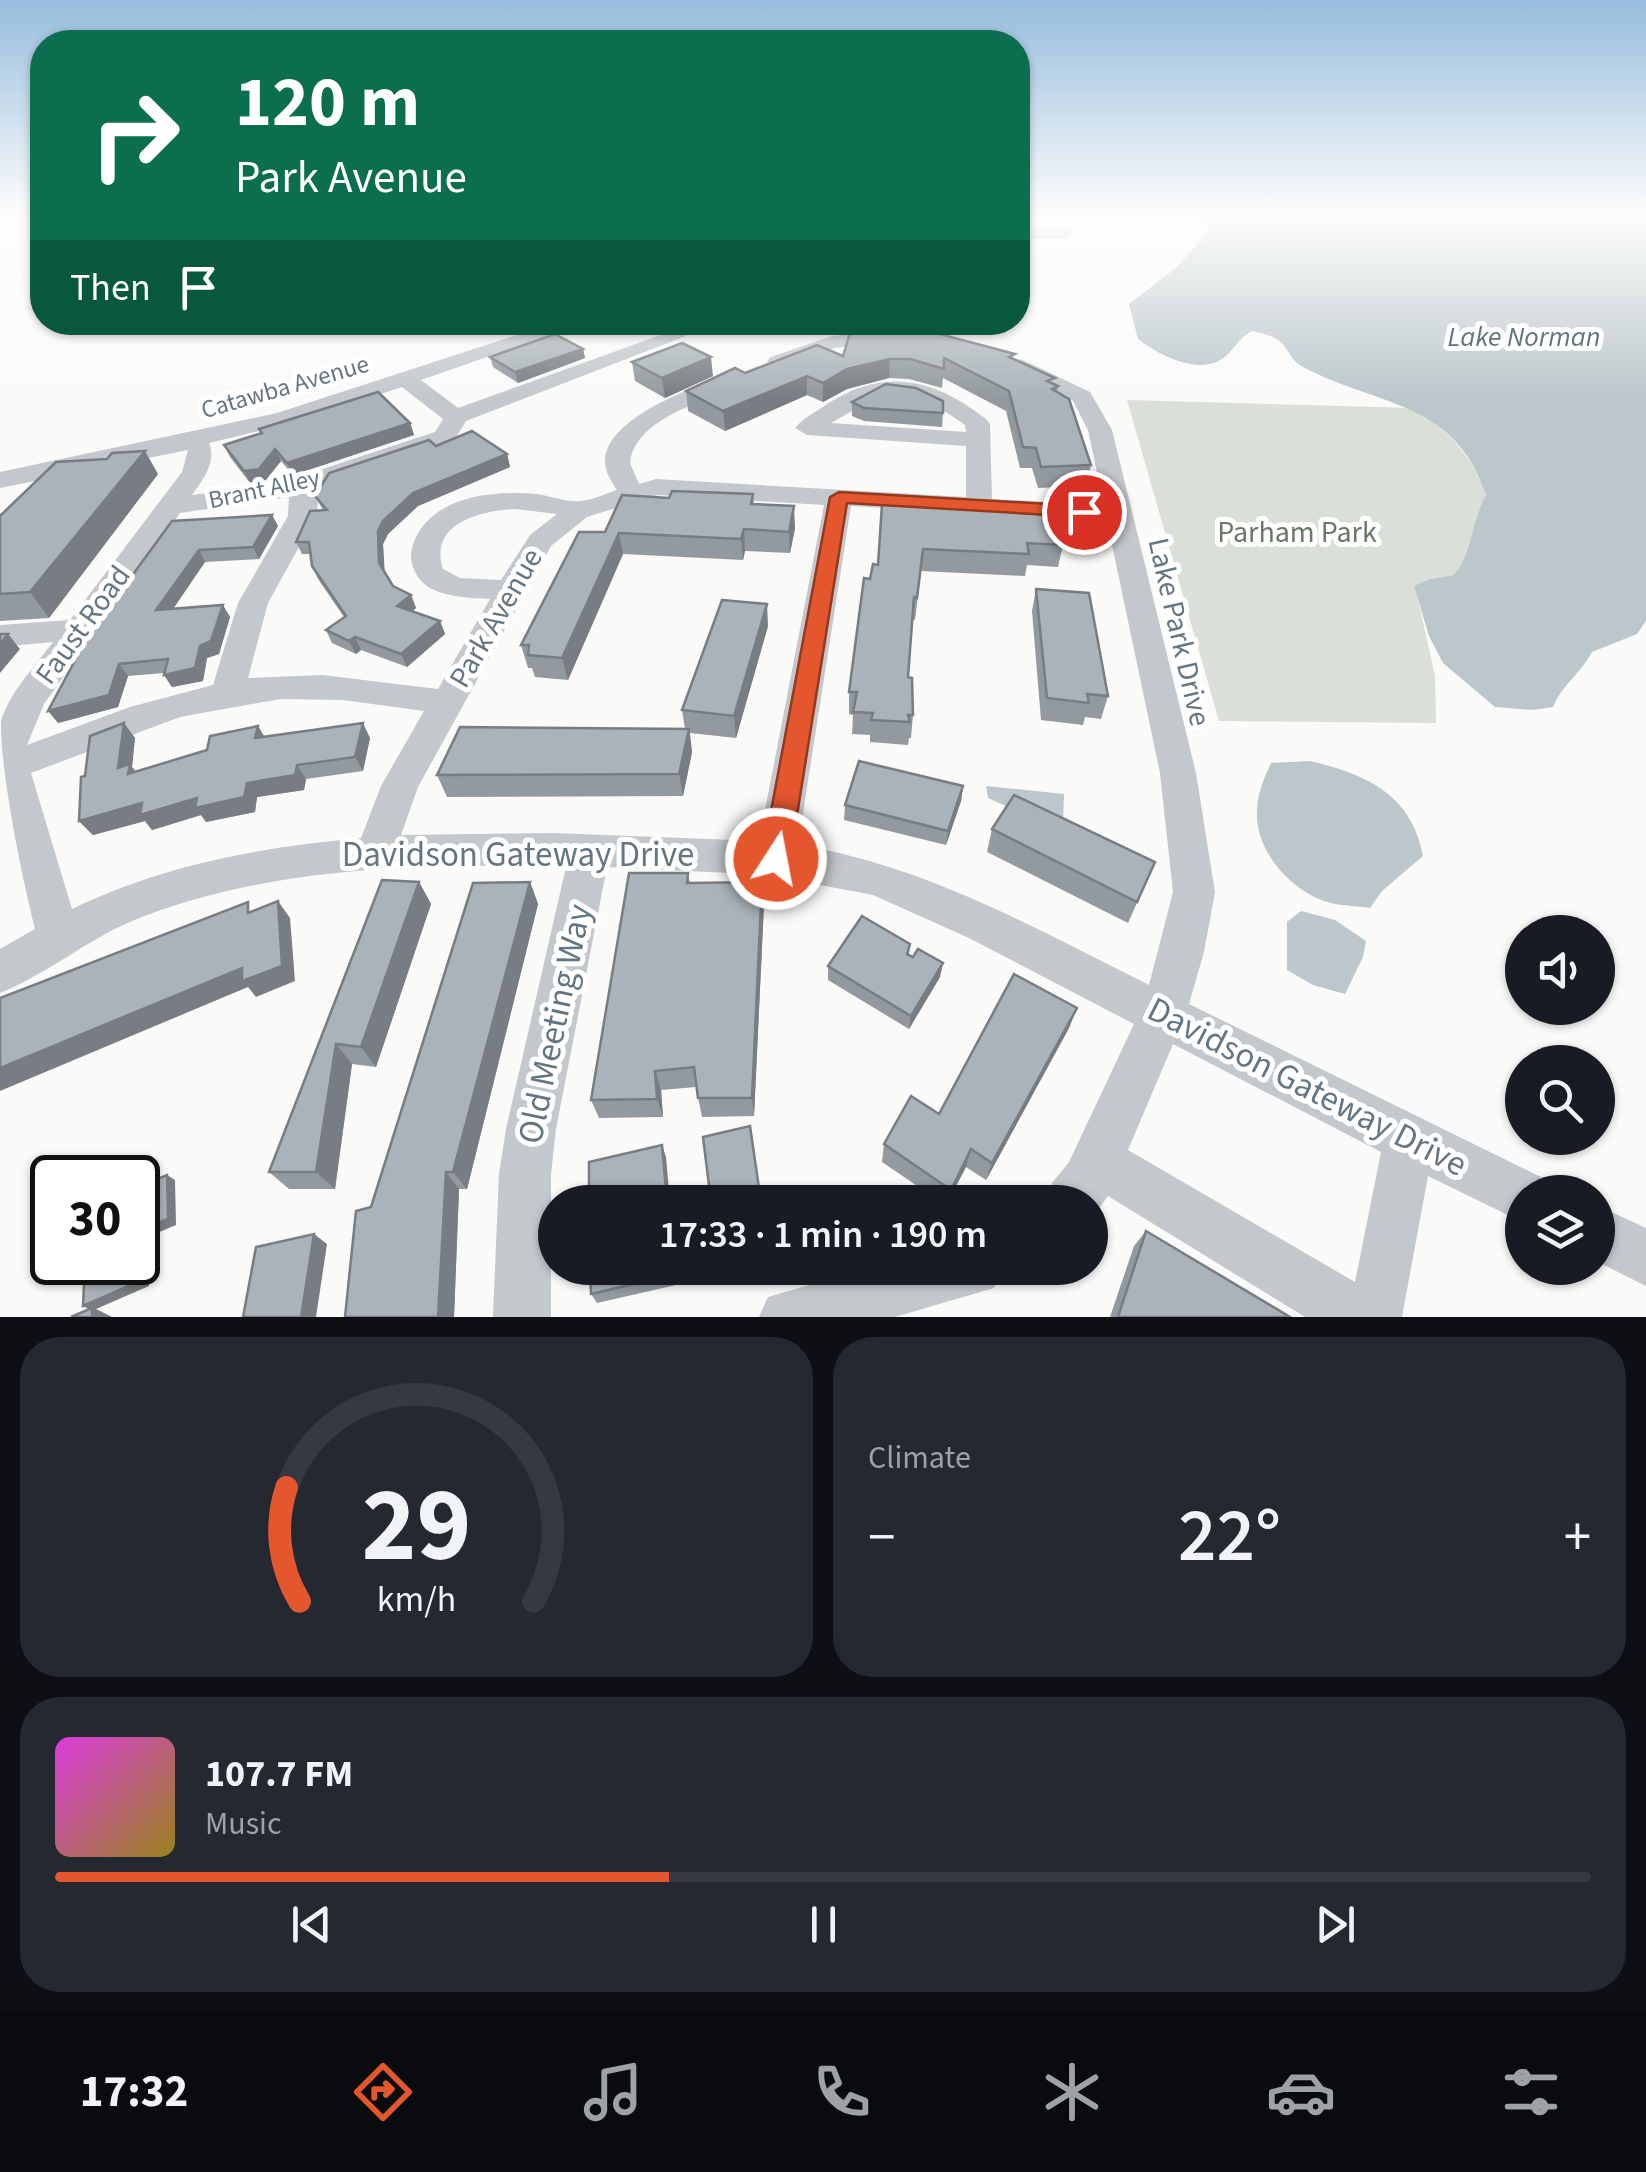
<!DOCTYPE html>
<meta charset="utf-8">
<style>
body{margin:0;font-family:"Source Sans 3",sans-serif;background:#242831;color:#f1f3f6;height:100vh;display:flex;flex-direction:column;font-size:38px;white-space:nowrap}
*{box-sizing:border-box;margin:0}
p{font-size:32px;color:#9ea1a6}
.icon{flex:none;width:55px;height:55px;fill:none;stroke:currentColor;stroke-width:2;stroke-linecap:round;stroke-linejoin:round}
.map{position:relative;height:1317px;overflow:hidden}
.sheet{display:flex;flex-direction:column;gap:20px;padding:20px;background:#0d0f14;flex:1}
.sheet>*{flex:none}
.guide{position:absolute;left:30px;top:30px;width:1000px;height:305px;border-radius:40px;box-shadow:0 2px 8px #0004;background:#0b6e4f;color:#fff;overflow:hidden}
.buttons{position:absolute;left:1505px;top:915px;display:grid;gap:20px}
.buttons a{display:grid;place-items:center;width:110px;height:110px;border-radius:50%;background:#171b24;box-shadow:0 2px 8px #0004;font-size:50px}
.speed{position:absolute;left:30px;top:1155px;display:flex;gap:20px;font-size:50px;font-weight:700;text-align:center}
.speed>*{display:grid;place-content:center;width:130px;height:130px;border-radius:50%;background:#171b24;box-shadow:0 2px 8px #0004;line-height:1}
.speed .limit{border:5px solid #111;border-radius:15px;background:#fff;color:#111}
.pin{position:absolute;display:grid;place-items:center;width:85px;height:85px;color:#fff;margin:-42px;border:5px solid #fff;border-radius:50%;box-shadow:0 2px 10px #0007}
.me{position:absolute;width:110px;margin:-55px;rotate:11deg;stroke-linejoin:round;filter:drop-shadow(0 0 8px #0008)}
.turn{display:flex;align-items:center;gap:35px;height:210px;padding:0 40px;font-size:45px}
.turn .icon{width:130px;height:130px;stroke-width:2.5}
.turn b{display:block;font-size:70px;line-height:85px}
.then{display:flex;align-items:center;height:95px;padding:0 40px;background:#0003;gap:20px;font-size:38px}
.big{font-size:75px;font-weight:600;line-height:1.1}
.sheet .tile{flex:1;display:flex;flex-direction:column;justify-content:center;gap:15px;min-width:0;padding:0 35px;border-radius:40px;background:#242831}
.sheet .dial{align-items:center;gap:0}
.dial svg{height:260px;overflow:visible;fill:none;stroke:#363941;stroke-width:7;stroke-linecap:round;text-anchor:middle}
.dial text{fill:#f1f3f6;stroke:none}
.song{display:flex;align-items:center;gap:30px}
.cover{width:120px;height:120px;border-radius:15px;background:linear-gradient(135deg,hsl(300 70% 55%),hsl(50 70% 35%))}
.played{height:10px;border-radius:5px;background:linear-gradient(90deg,#e4572e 40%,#363941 40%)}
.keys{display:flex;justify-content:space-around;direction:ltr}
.heat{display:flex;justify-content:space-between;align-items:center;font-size:55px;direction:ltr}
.sheet .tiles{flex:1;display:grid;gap:20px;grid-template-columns:1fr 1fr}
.tile:last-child{grid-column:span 2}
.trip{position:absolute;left:538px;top:1185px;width:570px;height:100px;border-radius:50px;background:#171b24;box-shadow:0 2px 8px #0004;font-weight:600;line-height:100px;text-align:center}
.dock{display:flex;height:160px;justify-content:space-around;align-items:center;background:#090b0e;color:#9ea1a6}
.dock .icon{width:70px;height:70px}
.dock .active{color:#e4572e}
.dock b{font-size:45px;color:#f1f3f6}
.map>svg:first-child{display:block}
.green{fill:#dadfd7}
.water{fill:#bbc7cb}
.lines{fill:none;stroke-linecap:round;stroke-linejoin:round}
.minor{fill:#c3c8cc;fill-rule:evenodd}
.wall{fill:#929a9f}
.shaded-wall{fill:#777d82}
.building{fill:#aab3b9;stroke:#777d82;stroke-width:2.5}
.route{fill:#e4572e;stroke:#94391e;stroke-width:2.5}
.labels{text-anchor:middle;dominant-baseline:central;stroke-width:10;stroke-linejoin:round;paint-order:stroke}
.far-street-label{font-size:25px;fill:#657683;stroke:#fff}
.far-water-label{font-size:28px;font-style:italic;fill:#60757c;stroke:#fff}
.park-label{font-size:30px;fill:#687a64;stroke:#fff}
.street-label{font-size:30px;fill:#657683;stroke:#fff}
.near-street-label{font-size:35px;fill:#657683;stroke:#fff}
</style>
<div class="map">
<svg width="1646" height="1317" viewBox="0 0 1646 1317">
<rect width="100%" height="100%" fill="#fafaf8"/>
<path class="green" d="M1127,400L1412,408C1446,426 1474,459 1486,495C1471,522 1473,550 1454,575L1430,579L1415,586L1435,676L1436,723L1219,721Z"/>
<g class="water">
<path d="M1189,213H1646V621L1637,634L1592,652C1581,673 1562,685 1553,707L1533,710L1495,707L1443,663L1429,636L1414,586L1430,579L1454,575C1474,549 1470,524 1486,495C1454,400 1380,407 1305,368C1281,356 1295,338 1252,331C1239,337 1234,351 1222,359C1197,375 1159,355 1138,339L1129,304L1177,267L1208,232L1207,221Z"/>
<path d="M1310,761C1365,774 1412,794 1423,856L1382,891L1370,908C1357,906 1343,906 1331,903C1295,894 1258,855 1257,817C1256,797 1263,780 1271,763Z"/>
<polygon points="986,786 1064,794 1063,825 1048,825 988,798"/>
<polygon points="1301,911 1335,920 1366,941 1363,957 1345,994 1313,985 1287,970 1287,922"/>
</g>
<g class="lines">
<g class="minor">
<polygon points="1018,229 1065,229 1073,234 1065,239 1018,239"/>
<path d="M557,322H587L421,380L458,408L669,332H683L686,336L466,421L453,442L312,489L318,502L316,516L268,603L248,678L322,675L438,689L490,599C470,598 447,597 430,588C417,581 408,563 412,548C426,497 491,490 535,494C549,495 567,503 580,501C592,500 605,494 617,490C612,482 605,472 605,462C604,419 695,385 729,376L740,383L737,388C701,402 635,419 630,463L639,484L656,479L966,497V446L807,435L795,428C803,418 816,412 827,404C885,367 933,378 986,419L990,424L992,499L1104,505L1088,430L1073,401L1004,365L1015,359L1023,360L1090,392L1112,430L1196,773L1215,892L1204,952L1189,1004L1541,1177L1547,1192H1522V1222L1428,1176L1402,1317H1305L1108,1196L1090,1221V1202H1045L1052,1183L1069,1162L1134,1024L969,938L873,895L767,875L607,867L556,1129L551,1174V1317H493L499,1174L506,1129L566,867C425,863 276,866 142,917C91,936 50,973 0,993V949L35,929C22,877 0,771 1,721C10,692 35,666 53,642L0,647V625L70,620L182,472L188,450L0,488V472L277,413ZM402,387L443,419L435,432L280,483L192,495C203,480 217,462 209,443L292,423ZM884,393C915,392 940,407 965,425L966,432L831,423ZM657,495L824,505L759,841L554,833L401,835L418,787L551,546L587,517ZM289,497L288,516L238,603L213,685L130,707L27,745L44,704L180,513ZM851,506L1107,521L1160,773L1173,892L1149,985C1036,929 925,865 798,845ZM515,509L557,514L530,535L501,580L460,578L443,569C428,523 481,511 515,509ZM280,699L343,700L424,711L381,786L361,838C262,847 162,865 72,909L31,773L180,717ZM1173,1044L1381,1152L1355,1282L1128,1150Z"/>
<polygon points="890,331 897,333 897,341 835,348 778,367 767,361 771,357 832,336"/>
<polygon points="1598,1206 1646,1228 1646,1286 1598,1262"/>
<polygon points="868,1268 1002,1268 994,1288 895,1317 759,1317 768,1297"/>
</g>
</g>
<g class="wall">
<polygon points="583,349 585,358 518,383 493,367 490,357"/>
<polygon points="843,356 1014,360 1058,386 1057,392 1091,465 1086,486 1038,488 1032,468 1020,468 1006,411 943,378 942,388 909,379 889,378 847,389 823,402 807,395 725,431 688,411 686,391 745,373"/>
<polygon points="632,362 713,376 665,398 635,381"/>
<polygon points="852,402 943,413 942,427 864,421 852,416"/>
<polygon points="410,423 414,435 293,475 281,461 265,481 250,483 230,457 224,445 261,434 259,429"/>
<polygon points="436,446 507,454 510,467 418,506 388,534 383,544 384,572 393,586 411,595 416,608 413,611 440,621 445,634 407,667 361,650 356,654 332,643 326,630 344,617 318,579 312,566 311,554 302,554 296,542 323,510 315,496"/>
<polygon points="158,474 49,618 0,621 0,516"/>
<polygon points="753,494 754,504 795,528 790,553 745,551 743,560 623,554 568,680 535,677 532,668 528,668 521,645 605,532 669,498"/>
<polygon points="1020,513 1063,545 1058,567 1027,565 1025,576 921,571 915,620 912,619 908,677 913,715 911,738 909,738 908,745 870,742 870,735 852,734 853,715 849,714 849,692 870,579 878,565"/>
<polygon points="272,515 278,526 259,559 205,562 173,609 230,617 219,654 207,658 203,681 172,687 164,675 164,673 128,676 118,707 58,723 172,521"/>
<polygon points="1036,589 1108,696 1101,719 1085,717 1083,725 1041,720 1032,611"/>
<polygon points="768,626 736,738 690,733 692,752 683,796 447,797 437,775 685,729 682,710"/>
<polygon points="258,726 264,737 370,738 363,771 306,779 304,790 257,797 255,812 206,822 201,815 152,830 145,821 93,835 79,821 85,776 135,738 132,767 136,772 207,750"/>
<polygon points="963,786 961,801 946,845 844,820 845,805"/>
<polygon points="992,829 1155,862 1128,923 987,852"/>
<polygon points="688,873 690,883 762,882 764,904 754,1116 702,1117 696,1087 661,1090 663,1117 599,1118 591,1100"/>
<polygon points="419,882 431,904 376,1067 352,1064 335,1189 289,1189 269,1172"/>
<polygon points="530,882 538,904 467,1189 459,1189 454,1317 345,1317 371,1207"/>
<polygon points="910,944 909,955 940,977 909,1029 828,980 828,966"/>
<polygon points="1069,1028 986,1180 966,1167 948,1202 941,1202 882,1162 884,1144 939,1114"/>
<polygon points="1146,1231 1290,1317 1110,1317 1134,1246"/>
<polygon points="590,1268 675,1268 676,1285 597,1303 591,1294"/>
</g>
<g class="shaded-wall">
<polygon points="583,349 585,358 518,383 515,372"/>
<polygon points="711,357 713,376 665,398 662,378"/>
<polygon points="890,359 889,378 847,389 823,402 823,383 847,369"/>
<polygon points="807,376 807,395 725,431 723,411"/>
<polygon points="410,423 414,435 293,475 287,463"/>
<polygon points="275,449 281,461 265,481 250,483 244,471"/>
<polygon points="145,451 158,474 49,618 30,592"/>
<polygon points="507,454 510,467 418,506 388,534 383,544 385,576 379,563 378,531 383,521 413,493"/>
<polygon points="794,506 795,528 790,553 789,532"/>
<polygon points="272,515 278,526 259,559 253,547"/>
<polygon points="744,529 745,551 743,560 741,539"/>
<polygon points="619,533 623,554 568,680 562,658"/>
<polygon points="199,550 205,562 164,622 156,610"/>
<polygon points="411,595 416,608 402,619 397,606"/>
<polygon points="767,604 768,626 736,738 734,716"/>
<polygon points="223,605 230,617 219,654 207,658 203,681 172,687 164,675 200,646"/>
<polygon points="440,621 445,634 407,667 401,654"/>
<polygon points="8,634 20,649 0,673 0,644"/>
<polygon points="355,637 361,650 356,654 349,641"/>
<polygon points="119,664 128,676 118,707 58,723 48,711"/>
<polygon points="124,723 135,738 132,767 141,779 140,789 118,768"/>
<polygon points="363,723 370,738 363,771 355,757"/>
<polygon points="258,726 267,741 255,738"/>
<polygon points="689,729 692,752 683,796 679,774"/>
<polygon points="297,765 306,779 304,790 257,797 255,812 206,822 201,815 152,830 145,821 93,835 79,821 142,803 247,783"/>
<polygon points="963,786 961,801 946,845 948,831"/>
<polygon points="419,882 431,904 376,1067 361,1047"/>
<polygon points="530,882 538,904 467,1189 453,1172"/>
<polygon points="762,882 764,904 754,1116 752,1098"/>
<polygon points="278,901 290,918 295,981 256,997 248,987 0,1091 0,1068"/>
<polygon points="943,963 940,977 909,1029 911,1016"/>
<polygon points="1077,1008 1069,1028 986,1180 992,1163"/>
<polygon points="336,1044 352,1064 335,1189 316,1172"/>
<polygon points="655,1071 661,1090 663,1117 657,1099"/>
<polygon points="662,1145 666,1157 670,1202 667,1202"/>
<polygon points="971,1149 966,1167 947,1202 951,1190"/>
<polygon points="446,1172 459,1189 454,1317 438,1317"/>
<polygon points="167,1175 175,1180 176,1225 150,1236 149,1286 96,1309 112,1317 92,1317 92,1311 83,1306 141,1230"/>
<polygon points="314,1234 327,1244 316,1317 301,1317"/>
<polygon points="672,1268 675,1268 676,1285 672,1275"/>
<polygon points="718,1268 759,1268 721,1278"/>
</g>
<g class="building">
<polygon points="870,330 936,333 1015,354 1009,357 1055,378 1047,381 1058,386 1052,389 1069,399 1091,465 1041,467 1036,448 1023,447 1009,391 944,358 944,369 910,359 890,359 847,369 823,383 807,376 723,411 686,391 735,368 745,373 817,345 843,356 850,333"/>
<polygon points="555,334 583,349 515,372 490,357"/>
<polygon points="682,343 711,357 662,378 632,362"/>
<polygon points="886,384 916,388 943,401 943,413 864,408 852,402"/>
<polygon points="378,392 410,423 287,463 275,449 259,469 244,471 224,445 262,433 259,429"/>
<polygon points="472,431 507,454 413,493 383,521 378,531 379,563 393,586 411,595 397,606 440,621 401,654 355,637 349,641 326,630 346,616 312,566 309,542 296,542 310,511 327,510 315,496 329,473 429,440 436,446"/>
<polygon points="145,451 30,592 0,594 0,516 56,462 107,459 112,453"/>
<polygon points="672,491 753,494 751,504 794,506 789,532 744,529 741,539 619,533 562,658 528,655 529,645 521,645 579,532 605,532 622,495 669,498"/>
<polygon points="882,504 1019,506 1020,513 1059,516 1063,545 1027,543 1029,554 923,549 917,598 914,597 908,677 912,678 913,715 908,715 910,722 871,720 873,713 853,712 857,692 849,692 864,578 870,579 873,564 878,565"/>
<polygon points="272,515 253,547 199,550 156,610 223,605 211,641 200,646 195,668 164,675 168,659 119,664 109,695 48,711 88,636 172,521"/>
<polygon points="1036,589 1089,593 1108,696 1087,694 1089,703 1047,698"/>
<polygon points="722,600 767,604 734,716 682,710"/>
<polygon points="0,634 8,634 0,644"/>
<polygon points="124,723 118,768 130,764 128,774 207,750 210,736 258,726 255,738 363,723 355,757 297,765 295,775 247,783 244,797 195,808 197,798 140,815 142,803 79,821 81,777 85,776 90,736"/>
<polygon points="460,727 689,729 679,774 437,775"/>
<polygon points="859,761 963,786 948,831 845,805"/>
<polygon points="1014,795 1155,862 1137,902 992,829"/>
<polygon points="629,873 688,873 687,883 762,882 752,1098 698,1098 694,1067 655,1071 657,1099 591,1100"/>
<polygon points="382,880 419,882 361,1047 336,1044 316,1172 269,1172"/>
<polygon points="530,882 453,1172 446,1172 438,1317 345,1317 356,1211 371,1207 473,883"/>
<polygon points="278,901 282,966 242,981 242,968 0,1068 0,998 248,902 248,913"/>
<polygon points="862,916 910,944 907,954 913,957 918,949 943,963 911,1016 828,966"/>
<polygon points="1014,974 1077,1008 992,1163 971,1149 951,1190 884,1144 911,1096 939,1114"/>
<polygon points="750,1126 761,1202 711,1202 703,1137"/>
<polygon points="662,1145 667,1202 589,1202 589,1162"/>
<polygon points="167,1175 168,1219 141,1230 140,1281 83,1306 85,1262 138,1262 138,1187"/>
<polygon points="1146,1231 1290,1317 1118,1317"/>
<polygon points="314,1234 301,1317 243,1317 256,1247"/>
<polygon points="590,1268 672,1268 672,1275 591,1294"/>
<polygon points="92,1308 92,1317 71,1317"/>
</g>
<linearGradient id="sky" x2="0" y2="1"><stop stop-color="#96bcdc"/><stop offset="0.54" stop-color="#fdfdfc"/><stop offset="1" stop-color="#fdfdfc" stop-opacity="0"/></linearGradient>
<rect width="1646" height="398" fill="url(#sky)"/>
<polygon class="route" points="839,492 1084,506 1094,512 1084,517 847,503 790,859 786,867 776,871 766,867 762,859 830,497"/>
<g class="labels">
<g class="far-street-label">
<text transform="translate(285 387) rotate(-16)">Catawba Avenue</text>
<text transform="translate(264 489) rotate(-12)">Brant Alley</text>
</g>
<g class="far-water-label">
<text x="1524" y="337">Lake Norman</text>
</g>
<g class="park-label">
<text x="1297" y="532">Parham Park</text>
</g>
<g class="street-label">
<text transform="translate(496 618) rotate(-60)">Park Avenue</text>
<text transform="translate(83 625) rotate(-54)">Faust Road</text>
<text transform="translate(1179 632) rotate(77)">Lake Park Drive</text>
</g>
<g class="near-street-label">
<text x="518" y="855">Davidson Gateway Drive</text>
<text transform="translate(555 1024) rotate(-78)">Old Meeting Way</text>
<text transform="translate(1307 1087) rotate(27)">Davidson Gateway Drive</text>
</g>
</g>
</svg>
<div class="buttons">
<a><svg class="icon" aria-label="sound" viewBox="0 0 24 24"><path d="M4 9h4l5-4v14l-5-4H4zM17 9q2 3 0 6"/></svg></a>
<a><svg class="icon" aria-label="search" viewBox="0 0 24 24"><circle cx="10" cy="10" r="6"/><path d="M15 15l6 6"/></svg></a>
<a><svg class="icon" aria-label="layers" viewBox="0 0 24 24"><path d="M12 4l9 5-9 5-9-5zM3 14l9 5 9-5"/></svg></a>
</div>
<div class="speed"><div class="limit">30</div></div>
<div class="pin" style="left:1084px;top:512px;background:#d93025"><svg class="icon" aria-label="arrive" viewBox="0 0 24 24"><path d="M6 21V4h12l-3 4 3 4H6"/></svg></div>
<svg class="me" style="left:776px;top:859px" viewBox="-20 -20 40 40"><circle r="17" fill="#e4572e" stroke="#fff" stroke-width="3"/><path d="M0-11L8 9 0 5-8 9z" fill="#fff"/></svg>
<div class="trip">17:33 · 1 min · 190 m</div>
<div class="guide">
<div class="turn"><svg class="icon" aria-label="right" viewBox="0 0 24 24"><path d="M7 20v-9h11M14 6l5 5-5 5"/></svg><div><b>120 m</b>Park Avenue</div></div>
<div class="then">Then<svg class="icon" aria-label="arrive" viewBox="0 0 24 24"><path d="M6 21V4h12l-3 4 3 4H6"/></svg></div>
</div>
</div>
<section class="sheet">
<div class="tiles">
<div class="tile dial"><svg viewBox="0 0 100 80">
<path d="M14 69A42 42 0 1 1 86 69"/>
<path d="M14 69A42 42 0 0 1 10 34" stroke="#e4572e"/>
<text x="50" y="56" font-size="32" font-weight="700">29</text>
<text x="50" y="72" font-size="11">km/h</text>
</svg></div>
<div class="tile"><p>Climate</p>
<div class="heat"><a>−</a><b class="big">22°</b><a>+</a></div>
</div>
<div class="tile">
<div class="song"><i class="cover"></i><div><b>107.7 FM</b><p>Music</p></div></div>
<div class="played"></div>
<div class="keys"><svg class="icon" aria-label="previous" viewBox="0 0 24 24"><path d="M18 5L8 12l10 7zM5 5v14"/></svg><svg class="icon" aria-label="pause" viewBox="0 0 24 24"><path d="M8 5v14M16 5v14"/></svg><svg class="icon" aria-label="next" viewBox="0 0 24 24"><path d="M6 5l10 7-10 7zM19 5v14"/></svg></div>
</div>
</div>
</section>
<nav class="dock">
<b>17:32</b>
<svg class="icon active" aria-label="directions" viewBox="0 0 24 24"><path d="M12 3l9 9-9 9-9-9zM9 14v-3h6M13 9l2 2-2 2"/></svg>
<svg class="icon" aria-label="music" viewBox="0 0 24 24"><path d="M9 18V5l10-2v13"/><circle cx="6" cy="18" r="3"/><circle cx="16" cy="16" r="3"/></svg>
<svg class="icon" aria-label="phone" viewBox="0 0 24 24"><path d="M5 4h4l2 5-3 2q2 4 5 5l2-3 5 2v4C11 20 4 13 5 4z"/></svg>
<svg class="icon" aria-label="climate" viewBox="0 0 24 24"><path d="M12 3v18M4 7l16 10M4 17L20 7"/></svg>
<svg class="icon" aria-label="car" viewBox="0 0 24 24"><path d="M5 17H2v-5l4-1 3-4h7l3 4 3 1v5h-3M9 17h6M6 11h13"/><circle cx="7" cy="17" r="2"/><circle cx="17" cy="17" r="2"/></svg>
<svg class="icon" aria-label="filters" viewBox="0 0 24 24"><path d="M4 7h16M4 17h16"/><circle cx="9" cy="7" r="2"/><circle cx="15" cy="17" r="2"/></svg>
</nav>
